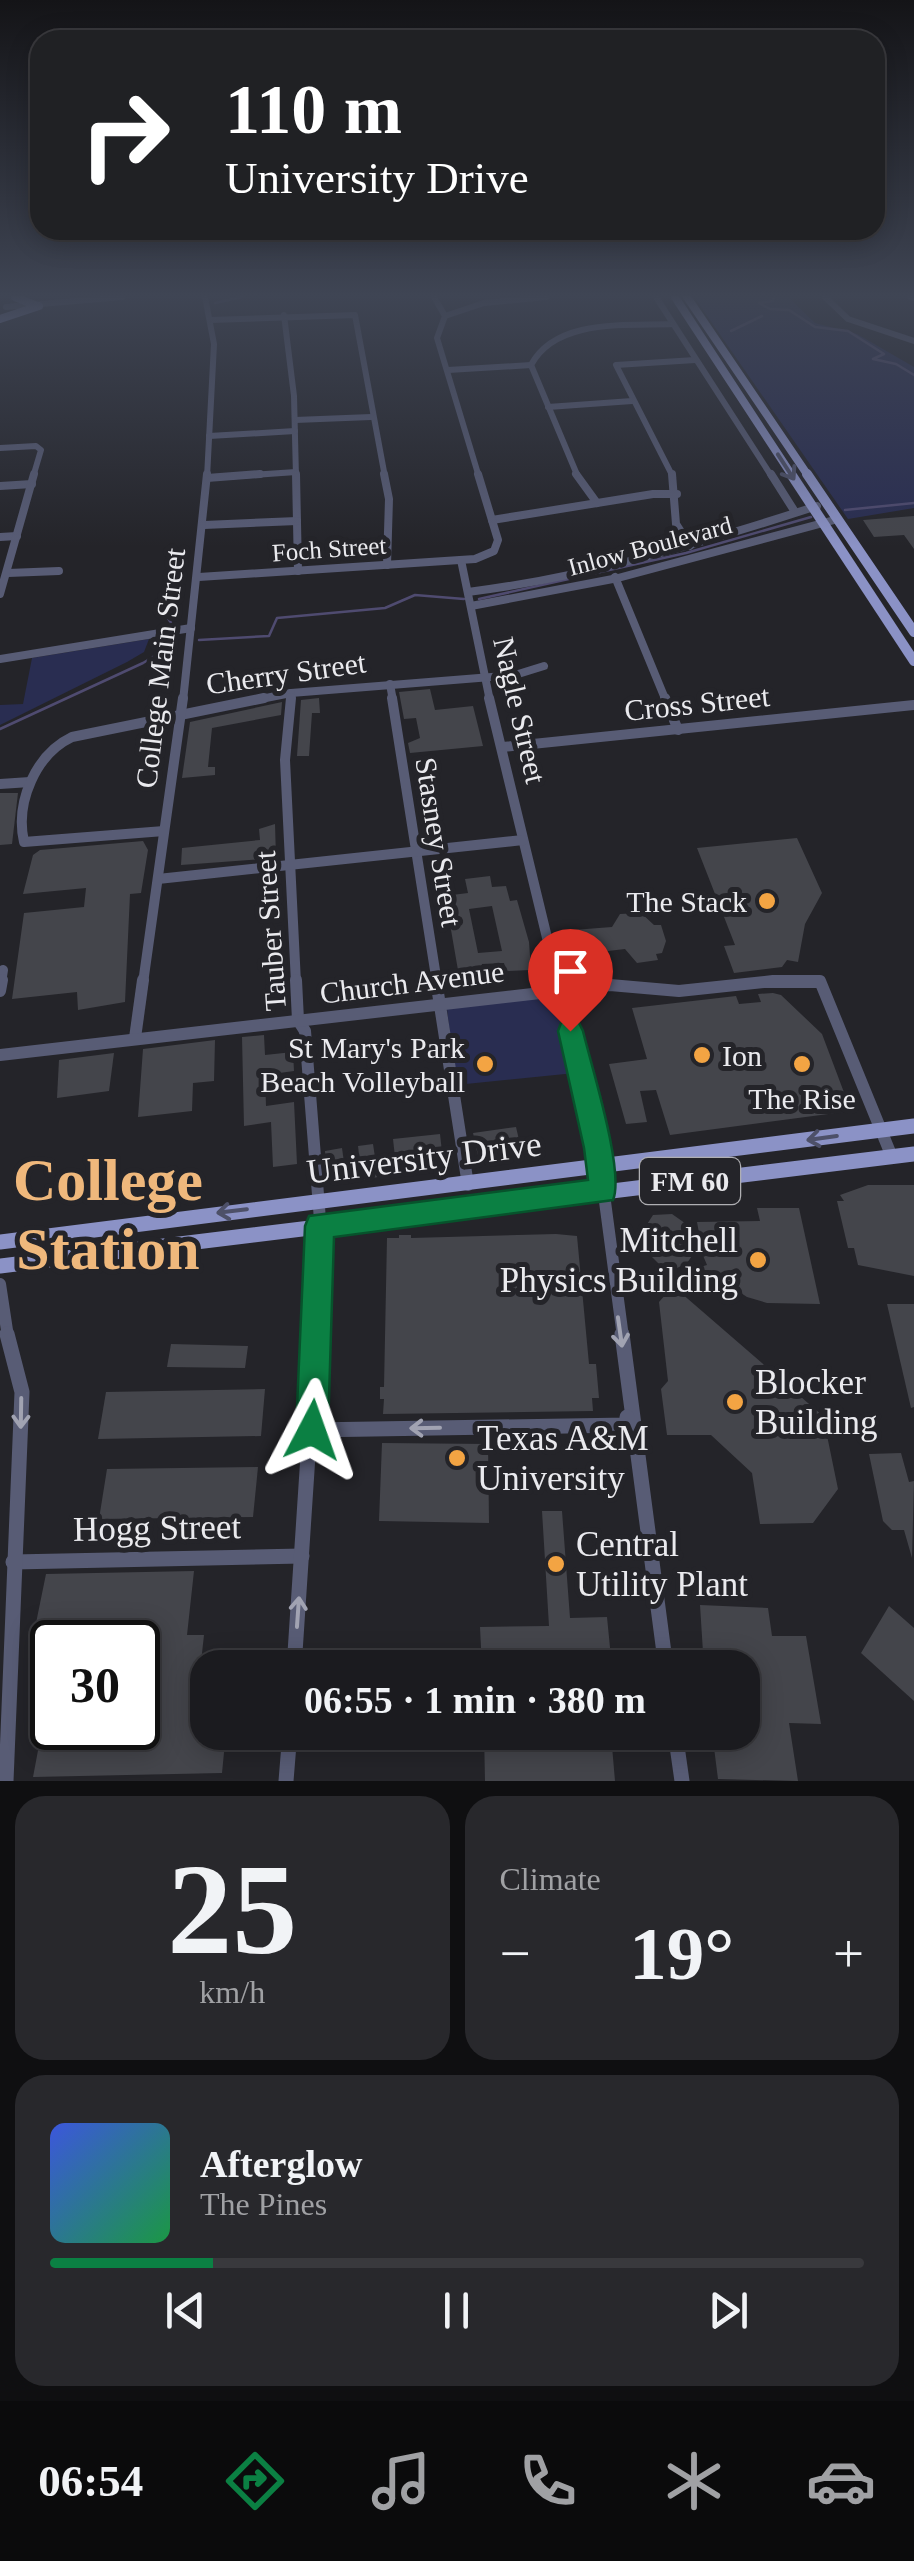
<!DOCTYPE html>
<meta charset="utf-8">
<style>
body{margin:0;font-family:Georgia,serif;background:#28282c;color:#f1f3f6;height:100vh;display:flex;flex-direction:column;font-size:38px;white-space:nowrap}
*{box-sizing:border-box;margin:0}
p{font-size:32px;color:#a0a1a4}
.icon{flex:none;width:55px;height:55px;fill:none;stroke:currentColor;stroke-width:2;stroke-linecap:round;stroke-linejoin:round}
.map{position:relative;height:1781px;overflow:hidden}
.sheet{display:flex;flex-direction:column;gap:15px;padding:15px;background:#0f0f11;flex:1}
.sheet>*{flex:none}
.top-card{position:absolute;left:30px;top:30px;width:855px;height:210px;border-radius:30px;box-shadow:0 5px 25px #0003,0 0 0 2px #39393d;background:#202124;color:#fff;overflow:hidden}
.speed{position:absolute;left:30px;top:1620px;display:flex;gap:20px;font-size:50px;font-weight:700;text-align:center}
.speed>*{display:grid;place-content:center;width:130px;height:130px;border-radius:50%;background:#1b1b1f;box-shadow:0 5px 25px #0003,0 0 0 2px #39393d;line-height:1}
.speed .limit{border:5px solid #111;border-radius:15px;background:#fff;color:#111}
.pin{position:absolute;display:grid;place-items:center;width:85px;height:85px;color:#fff;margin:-102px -42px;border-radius:50% 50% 50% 0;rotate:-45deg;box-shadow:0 0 10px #0007}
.pin .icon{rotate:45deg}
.me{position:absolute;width:110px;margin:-55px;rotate:4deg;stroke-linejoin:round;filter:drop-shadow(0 0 8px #0008)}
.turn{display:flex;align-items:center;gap:35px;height:210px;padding:0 30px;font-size:45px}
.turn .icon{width:130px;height:130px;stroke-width:2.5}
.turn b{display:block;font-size:70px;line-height:85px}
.big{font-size:75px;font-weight:600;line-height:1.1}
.sheet .card{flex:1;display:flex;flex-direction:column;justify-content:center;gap:15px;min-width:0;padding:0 35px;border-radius:30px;background:#28282c}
.sheet .dial{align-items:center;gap:0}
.dial b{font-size:130px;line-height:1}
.song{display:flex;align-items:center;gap:30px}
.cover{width:120px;height:120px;border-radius:15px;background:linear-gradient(135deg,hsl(230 70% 55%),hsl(140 70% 35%))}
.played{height:10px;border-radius:5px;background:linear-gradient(90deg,#0b8043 20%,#39393d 20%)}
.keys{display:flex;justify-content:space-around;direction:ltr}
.heat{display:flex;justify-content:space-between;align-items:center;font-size:55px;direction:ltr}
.sheet .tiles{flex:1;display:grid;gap:15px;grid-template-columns:1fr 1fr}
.card:last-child{grid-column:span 2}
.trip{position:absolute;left:190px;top:1650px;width:570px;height:100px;border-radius:30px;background:#1b1b1f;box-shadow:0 5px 25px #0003,0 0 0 2px #39393d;font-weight:600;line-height:100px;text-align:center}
.menu{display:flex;height:160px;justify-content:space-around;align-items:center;background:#0b0b0c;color:#a0a1a4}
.menu .icon{width:70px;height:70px}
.menu .selected{color:#0b8043}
.menu b{font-size:45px;color:#f1f3f6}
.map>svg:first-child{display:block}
.green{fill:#292d51}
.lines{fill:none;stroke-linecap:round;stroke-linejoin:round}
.stream{stroke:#4f4b70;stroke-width:2.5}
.building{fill:#44454b;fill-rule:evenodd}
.minor-far4{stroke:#585c75;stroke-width:6}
.minor-far3{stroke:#585c75;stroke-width:8}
.minor-far2{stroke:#585c75;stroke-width:10}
.minor-far1{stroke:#585c75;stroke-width:12}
.minor{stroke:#585c75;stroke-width:15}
.major-far2{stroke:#8b92c6;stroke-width:8}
.major-far1{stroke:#8b92c6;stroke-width:10}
.major{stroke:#8b92c6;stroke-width:15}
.oneway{stroke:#4d5068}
.oneway2{stroke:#a1a3b2}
.route{fill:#0b8043;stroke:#07532c;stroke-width:2.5}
.poi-dot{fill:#f3a443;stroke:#242429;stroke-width:4}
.labels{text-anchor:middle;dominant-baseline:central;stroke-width:10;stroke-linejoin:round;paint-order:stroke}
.far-street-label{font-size:25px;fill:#eaeaee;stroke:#242429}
.shield{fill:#242429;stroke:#afafb3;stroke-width:2.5}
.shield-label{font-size:28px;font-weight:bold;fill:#eaeaee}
.street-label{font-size:30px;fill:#eaeaee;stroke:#242429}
.poi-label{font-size:30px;fill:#eaeaee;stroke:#242429;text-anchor:end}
.near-street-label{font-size:35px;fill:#eaeaee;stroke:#242429}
.near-poi-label{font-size:35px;fill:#eaeaee;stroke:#242429;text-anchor:start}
.near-town-label{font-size:60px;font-weight:bold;fill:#efb87c;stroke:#242429}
</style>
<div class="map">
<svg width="914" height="1781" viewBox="0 0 914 1781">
<rect width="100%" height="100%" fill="#242429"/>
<g class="green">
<polygon points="694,297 788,297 815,323 857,334 914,367 914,508 848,519"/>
<polygon points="149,639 144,652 127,662 0,725 0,705 23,704 32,658"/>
<polygon points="553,996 575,1073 456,1085 447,1009"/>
</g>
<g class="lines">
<g class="stream">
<polyline points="774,297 773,301 759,303 770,309 789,310 815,327 848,331 884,354 873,359 896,364 914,375"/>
<polyline points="215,303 242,297"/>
<polyline points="731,331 762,316"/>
<polyline points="845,510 914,503"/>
<polyline points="479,599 686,553 811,517"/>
<polyline points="166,615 173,626"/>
<polyline points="199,640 269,636 277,618 385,608 415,595 464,599"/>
<polyline points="0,729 143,663 176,643 173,636"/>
</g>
</g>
<g class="building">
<polygon points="914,516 914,549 904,535 874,537 863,520"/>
<polygon points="430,689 435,710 473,706 483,746 410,753 408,743 420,738 416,718 404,719 399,692"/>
<polygon points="319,698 320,713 312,713 309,756 297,756 301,700"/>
<polygon points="282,702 281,715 212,728 208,767 215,767 215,775 182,778 190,722"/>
<polygon points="0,793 18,793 12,844 0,845"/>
<polygon points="275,824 276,858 181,865 182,848 260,840 259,829"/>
<polygon points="797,838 822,893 805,924 798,962 787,960 782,967 734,973 724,946 735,945 697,848"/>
<polygon points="143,841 148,850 141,893 130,894 125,1002 78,1010 77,992 12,999 24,913 84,907 86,888 23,894 33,855 40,850"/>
<path d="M490,876L492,887L506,886L510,901L517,900L529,942L531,970L506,971L504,963L482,964L479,975L459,976L446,901H453L452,895L468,893L465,879ZM492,906L502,951L478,953L469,909Z"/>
<polygon points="641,913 654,925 661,925 666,941 662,953 656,954 658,960 637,963 625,949 591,953 592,959 582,960 578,948 565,949 562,936 574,935 573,930 612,927 620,914"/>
<polygon points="773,993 781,995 822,1034 851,1111 670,1135 656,1090 640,1091 647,1122 626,1124 609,1064 647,1059 632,1008 736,996 739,1004 761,1002 758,994"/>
<polygon points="264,1035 265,1055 293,1052 294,1071 265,1075 266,1106 294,1102 297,1164 273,1167 271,1122 244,1126 242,1037"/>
<polygon points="215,1040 214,1081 193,1083 192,1111 138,1117 143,1049"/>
<polygon points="114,1053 109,1091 57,1098 59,1060"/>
<polygon points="516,1127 520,1144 488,1148 489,1155 478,1156 473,1133"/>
<polygon points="440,1134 442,1152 395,1157 393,1139"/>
<polygon points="373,1144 378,1177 362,1180 358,1146"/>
<polygon points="342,1148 346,1177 327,1180 325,1151"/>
<polygon points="868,1185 914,1185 914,1276 858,1265 854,1248 848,1248 837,1201 844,1201 840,1195"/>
<polygon points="757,1208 799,1208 820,1304 767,1303 747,1297 726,1283 719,1291 700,1267 707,1265 699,1246 687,1263 673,1270 661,1266 645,1250 639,1250 638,1232 642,1232 653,1215 672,1214 699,1233 697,1222 760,1221"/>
<polygon points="556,1234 577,1236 589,1364 596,1364 599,1398 592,1398 593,1411 383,1414 384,1399 380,1399 380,1387 384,1387 387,1238 399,1238 399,1235 411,1235 411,1238"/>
<polygon points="673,1286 823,1416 838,1489 813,1523 760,1524 752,1473 711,1435 667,1435 661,1389 668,1381 659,1302"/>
<polygon points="887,1304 914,1304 914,1407 911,1408"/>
<polygon points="171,1344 248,1346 245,1368 167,1367"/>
<polygon points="265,1389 261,1436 98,1439 106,1392"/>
<polygon points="382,1443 488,1444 489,1523 379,1521"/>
<polygon points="901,1453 909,1482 914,1481 912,1558 904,1530 892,1530 883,1521 869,1454"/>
<polygon points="258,1467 253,1517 99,1519 107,1469"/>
<polygon points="542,1511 562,1511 570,1618 607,1617 612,1668 482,1668 480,1627 549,1626"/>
<polygon points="194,1571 187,1635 204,1635 200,1671 208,1671 208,1732 226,1732 222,1773 33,1777 49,1692 52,1693 52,1728 138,1728 138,1642 58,1642 61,1622 36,1623 46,1574"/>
<polygon points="700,1605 768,1608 772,1636 806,1636 821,1724 789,1723 798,1781 718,1779 712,1732 742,1732 742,1668 704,1668"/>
<polygon points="889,1606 914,1628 914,1701 861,1653"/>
<polygon points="484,1732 594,1732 595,1747 612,1746 615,1781 485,1781"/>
</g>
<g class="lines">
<g class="minor-far4">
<polyline points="205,297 214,344 207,477"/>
<polyline points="434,297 445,316 437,338 479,477"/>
<polyline points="656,297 772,477"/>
<polyline points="825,297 848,319 914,341"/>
<polyline points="910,297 914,298"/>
<polyline points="6,307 122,297"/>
<polyline points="284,315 294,396 296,477"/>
<polyline points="445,316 484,303 546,297"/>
<polyline points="210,320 355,315 385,477"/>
<path d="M531,365C556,318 627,326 673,324"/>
<polyline points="531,365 578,477"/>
<polyline points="448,370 531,365"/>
<polyline points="548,407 632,401"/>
<polyline points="295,420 371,417"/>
<polyline points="209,436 295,431"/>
<polyline points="0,448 36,446 41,450 33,477"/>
<polyline points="223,477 296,472"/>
<polyline points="673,477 616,365 695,360"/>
</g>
<g class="minor-far3">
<polyline points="296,474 298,571"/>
<polyline points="384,474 389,499 387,565"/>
<polyline points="576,474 597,503"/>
<polyline points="672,474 676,524 690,546"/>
<polyline points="771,474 795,512"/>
<polyline points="207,478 260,474"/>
<polyline points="0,486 32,484"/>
<polyline points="492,520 653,494 677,494"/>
<polyline points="204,525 297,521"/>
<polyline points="0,537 17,536"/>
<polyline points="461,560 490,701"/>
<polyline points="8,573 59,571"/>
<polyline points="199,577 475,559 494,551 498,540 478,474"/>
<polyline points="615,577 666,701"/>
<path d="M468,592C587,577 703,543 817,506"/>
<polyline points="0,594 34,474"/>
<polyline points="471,606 618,578 838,519"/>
<polyline points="0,659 191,628"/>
<polyline points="390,684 393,701"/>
<polyline points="183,701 207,474"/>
<polyline points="251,701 291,693 515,675 544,666"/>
<polyline points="290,701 291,693"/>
</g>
<g class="minor-far2">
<polyline points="291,698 285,760 296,983"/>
<polyline points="392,698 437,983"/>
<polyline points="489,698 558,983"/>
<polyline points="665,698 678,730"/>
<polyline points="503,747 914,705"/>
<polyline points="0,784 30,782"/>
<path d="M164,831L24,842C15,802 36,754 72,737L264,698"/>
<polyline points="158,879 523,840"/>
<polyline points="1,983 3,970"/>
<polyline points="143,983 183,698"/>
<polyline points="757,983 821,983"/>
</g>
<g class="minor-far1">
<polyline points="296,980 298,1020 305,1031 322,1245 316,1337"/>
<polyline points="436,980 468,1185"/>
<polyline points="557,980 598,1149 623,1337"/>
<polyline points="0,991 2,980"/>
<polyline points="135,1038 143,980"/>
<polyline points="0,1055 610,985 679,991 773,981 820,981 892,1157"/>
<polyline points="0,1284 8,1337"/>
</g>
<g class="minor">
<polyline points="622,1334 666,1668"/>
<polyline points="312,1430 627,1425 627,1417"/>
<polyline points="13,1562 302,1556"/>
<polyline points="294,1668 316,1334"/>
<polyline points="675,1732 682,1781"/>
<polyline points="6,1781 22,1392 7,1334"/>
<polyline points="286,1781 290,1732"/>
</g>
<g class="major-far2">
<polyline points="15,297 37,306"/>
<polyline points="675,297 793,477"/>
<polyline points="687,297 809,477"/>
<polyline points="0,319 39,306"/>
</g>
<g class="major-far1">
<polyline points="791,474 914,661"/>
<polyline points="807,474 914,632"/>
</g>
<g class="major">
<polyline points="0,1242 914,1126"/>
<polyline points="0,1266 914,1154"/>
</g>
</g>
<defs><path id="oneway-shaft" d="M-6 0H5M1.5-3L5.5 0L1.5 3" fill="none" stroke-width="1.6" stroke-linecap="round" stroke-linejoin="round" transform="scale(2.5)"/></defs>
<g class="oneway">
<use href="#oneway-shaft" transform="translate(786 467) rotate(57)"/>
<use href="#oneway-shaft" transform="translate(822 1138) rotate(172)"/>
<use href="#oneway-shaft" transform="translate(232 1211) rotate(173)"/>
</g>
<g class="oneway2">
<use href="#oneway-shaft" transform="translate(620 1332) rotate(82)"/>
<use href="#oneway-shaft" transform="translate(21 1413) rotate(91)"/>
<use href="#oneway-shaft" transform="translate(425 1428) rotate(179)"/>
<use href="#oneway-shaft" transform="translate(298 1612) rotate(-86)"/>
</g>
<linearGradient id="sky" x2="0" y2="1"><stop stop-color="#141417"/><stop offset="0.54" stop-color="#3f4554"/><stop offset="1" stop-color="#3f4554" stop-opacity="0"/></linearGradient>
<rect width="914" height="547" fill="url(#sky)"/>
<path class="route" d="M570,1020L579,1023L583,1031C591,1065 625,1172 613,1200L334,1237L328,1430L324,1441L312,1446L301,1441L296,1430L305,1226L309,1216L588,1180L584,1148L558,1031L561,1023Z"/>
<g class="poi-dot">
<circle cx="767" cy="901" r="10"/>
<circle cx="702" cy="1055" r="10"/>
<circle cx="485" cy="1064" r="10"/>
<circle cx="802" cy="1064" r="10"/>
<circle cx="758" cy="1260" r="10"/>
<circle cx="735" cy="1402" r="10"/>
<circle cx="457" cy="1458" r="10"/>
<circle cx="556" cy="1564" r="10"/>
</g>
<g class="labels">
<g class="far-street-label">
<text transform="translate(650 546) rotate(-15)">Inlow Boulevard</text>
<text transform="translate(329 549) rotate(-4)">Foch Street</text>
</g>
<rect class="shield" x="640" y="1158" width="100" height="46" rx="8"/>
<g class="shield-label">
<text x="690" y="1181">FM 60</text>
</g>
<g class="street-label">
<text transform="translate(160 668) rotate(-83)">College Main Street</text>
<text transform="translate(286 673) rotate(-8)">Cherry Street</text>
<text transform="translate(697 703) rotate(-6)">Cross Street</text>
<text transform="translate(520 710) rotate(77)">Nagle Street</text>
<text transform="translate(439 842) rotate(81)">Stasney Street</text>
<text transform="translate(270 931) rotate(-94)">Tauber Street</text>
<text transform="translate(412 982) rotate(-7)">Church Avenue</text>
</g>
<g class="poi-label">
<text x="747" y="901">The Stack</text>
<text x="465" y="1047">St Mary's Park<tspan x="465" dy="34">Beach Volleyball</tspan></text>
<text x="722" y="1055" text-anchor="start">Ion</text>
<text x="802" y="1098" text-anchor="middle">The Rise</text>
</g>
<g class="near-street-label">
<text transform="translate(424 1158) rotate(-7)">University Drive</text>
<text transform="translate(157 1528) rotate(-1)">Hogg Street</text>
</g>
<g class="near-poi-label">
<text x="738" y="1240" text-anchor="end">Mitchell<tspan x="738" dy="40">Physics Building</tspan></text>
<text x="755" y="1382">Blocker<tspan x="755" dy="40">Building</tspan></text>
<text x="477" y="1438">Texas A&amp;M<tspan x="477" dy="40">University</tspan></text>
<text x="576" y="1544">Central<tspan x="576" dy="40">Utility Plant</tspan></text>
</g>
<g class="near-town-label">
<text x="108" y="1180">College<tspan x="108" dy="69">Station</tspan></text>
</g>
</g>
</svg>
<div class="speed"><div class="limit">30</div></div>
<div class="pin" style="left:570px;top:1031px;background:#d93025"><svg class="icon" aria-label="arrive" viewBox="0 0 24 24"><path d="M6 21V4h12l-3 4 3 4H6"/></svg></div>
<svg class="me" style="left:312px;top:1430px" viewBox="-20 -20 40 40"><path d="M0-17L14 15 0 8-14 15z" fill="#0b8043" stroke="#fff" stroke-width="4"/></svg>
<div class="trip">06:55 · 1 min · 380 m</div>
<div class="top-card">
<div class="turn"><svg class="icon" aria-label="right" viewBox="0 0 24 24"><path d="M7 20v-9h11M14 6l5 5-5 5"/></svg><div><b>110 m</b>University Drive</div></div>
</div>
</div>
<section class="sheet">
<div class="tiles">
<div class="card dial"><b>25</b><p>km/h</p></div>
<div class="card"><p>Climate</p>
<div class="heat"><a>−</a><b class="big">19°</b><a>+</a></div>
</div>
<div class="card">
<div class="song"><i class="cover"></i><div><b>Afterglow</b><p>The Pines</p></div></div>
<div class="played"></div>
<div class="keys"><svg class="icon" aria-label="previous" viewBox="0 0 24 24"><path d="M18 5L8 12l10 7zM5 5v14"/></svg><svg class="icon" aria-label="pause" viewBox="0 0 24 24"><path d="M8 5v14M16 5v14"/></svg><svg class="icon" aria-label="next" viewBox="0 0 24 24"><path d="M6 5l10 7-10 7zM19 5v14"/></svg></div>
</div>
</div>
</section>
<nav class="menu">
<b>06:54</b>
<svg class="icon selected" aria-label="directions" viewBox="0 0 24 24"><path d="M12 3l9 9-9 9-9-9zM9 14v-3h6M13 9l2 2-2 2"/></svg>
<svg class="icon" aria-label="music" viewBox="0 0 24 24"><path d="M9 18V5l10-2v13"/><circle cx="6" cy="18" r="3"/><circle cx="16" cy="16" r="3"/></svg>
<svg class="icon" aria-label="phone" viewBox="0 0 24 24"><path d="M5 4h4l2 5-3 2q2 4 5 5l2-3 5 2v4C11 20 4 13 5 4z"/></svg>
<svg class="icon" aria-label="climate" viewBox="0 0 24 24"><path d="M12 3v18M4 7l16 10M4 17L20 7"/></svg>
<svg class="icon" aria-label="car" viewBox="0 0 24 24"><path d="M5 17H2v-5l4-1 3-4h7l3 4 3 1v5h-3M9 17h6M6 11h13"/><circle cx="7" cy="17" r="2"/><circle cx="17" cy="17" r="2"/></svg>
</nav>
